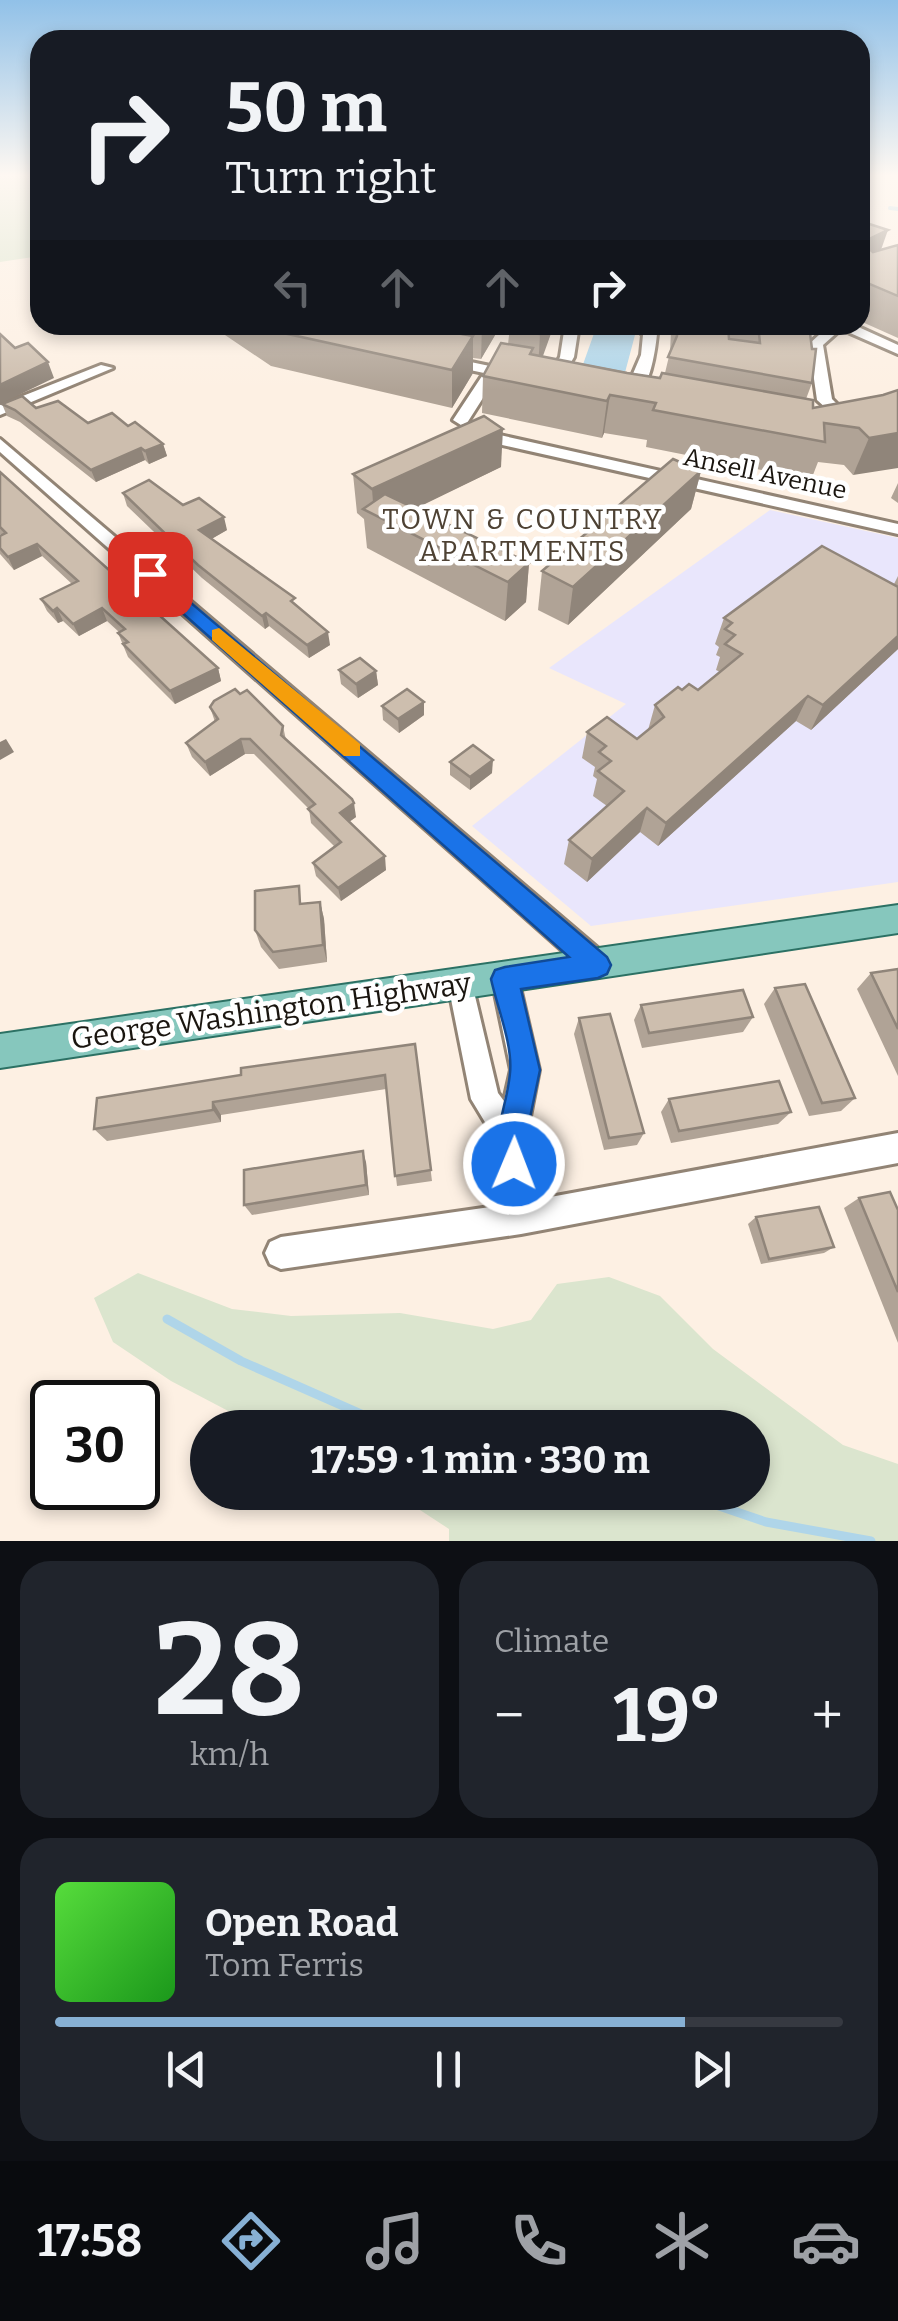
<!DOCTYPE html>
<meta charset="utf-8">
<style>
body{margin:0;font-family:Bitter,serif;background:#20242c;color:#f1f3f6;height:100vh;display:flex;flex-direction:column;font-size:38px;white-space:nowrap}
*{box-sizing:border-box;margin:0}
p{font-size:32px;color:#9ea1a6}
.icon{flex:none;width:55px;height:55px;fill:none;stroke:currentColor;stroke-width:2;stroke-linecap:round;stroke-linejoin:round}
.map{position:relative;height:1541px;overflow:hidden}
.sheet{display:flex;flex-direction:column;gap:20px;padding:20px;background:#0d0f14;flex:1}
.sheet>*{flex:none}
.banner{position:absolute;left:30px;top:30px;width:840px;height:305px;border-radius:30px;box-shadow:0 5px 15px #0003;background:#171b24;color:#f1f3f6;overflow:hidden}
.speed{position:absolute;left:30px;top:1380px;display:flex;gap:20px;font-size:50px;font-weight:700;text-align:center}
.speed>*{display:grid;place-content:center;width:130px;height:130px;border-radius:50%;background:#171b24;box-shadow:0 5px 15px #0003;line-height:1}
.speed .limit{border:5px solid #111;border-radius:15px;background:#fff;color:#111}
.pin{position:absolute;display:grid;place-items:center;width:85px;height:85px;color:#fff;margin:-42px;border-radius:20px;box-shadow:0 5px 15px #0006}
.me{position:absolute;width:110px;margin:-55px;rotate:1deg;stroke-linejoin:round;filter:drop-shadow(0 0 8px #0008)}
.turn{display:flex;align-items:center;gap:35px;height:210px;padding:0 30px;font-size:45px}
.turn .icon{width:130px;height:130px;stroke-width:2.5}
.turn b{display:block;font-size:70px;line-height:85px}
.lanes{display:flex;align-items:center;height:95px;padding:0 30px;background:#0003;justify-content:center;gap:50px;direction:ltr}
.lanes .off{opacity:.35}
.big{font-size:75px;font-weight:700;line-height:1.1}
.sheet .tile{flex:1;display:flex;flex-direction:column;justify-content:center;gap:15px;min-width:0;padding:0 35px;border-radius:30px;background:#20242c}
.sheet .dial{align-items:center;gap:0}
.dial b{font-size:130px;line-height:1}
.song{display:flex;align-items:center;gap:30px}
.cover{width:120px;height:120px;border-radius:15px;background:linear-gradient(135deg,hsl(110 70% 55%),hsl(120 70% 35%))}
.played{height:10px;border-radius:5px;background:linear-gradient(90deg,#87b0d4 80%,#363941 80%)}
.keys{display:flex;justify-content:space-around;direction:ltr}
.heat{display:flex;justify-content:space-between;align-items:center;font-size:55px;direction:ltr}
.sheet .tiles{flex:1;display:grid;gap:20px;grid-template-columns:1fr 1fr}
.tile:last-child{grid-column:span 2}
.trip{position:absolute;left:190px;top:1410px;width:580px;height:100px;border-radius:50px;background:#171b24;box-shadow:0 5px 15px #0003;font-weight:700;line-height:100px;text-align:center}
.tab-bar{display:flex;height:160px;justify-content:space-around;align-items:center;background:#090b0e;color:#9ea1a6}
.tab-bar .icon{width:70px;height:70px}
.tab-bar .current{color:#87b0d4}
.tab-bar b{font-size:45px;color:#f1f3f6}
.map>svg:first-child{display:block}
.commercial{fill:#e9e6fc}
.green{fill:#dbe5ce}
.water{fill:#afd5e9}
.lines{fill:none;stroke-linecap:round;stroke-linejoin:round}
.stream-far1{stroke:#afd5e9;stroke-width:4}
.stream{stroke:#afd5e9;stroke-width:9}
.minor-casing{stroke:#928475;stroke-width:6}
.major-casing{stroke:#2c7164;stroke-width:4}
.minor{fill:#fff;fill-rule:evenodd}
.major{fill:#86c7bd;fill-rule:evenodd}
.wall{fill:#b0a396}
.shaded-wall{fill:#90857a}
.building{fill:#cdbeae;stroke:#90857a;stroke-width:2.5}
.route{fill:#1a73e8;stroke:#114b97;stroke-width:2.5}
.slow{fill:#f59e0b}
.labels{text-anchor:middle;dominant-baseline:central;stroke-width:9;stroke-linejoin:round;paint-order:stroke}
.far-street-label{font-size:25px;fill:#1a150f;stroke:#fff}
.far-neighbourhood-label{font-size:28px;letter-spacing:2.5px;fill:#4e4234;stroke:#fff}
.street-label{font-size:30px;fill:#1a150f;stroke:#fff}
</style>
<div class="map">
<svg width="898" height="1541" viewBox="0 0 898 1541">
<rect width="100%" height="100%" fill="#fdf0e3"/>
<polygon class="commercial" points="770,510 898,538 898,882 591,926 472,826 626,704 549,668"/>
<g class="green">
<polygon points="0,174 40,174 40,256 0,262"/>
<polygon points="138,1273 232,1309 291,1316 400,1313 493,1329 531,1320 557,1284 609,1277 660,1296 713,1349 843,1445 898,1464 898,1541 449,1541 449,1529 394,1493 752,1492 752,1428 259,1427 171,1381 113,1342 94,1298"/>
</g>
<polygon class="water" points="597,325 617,325 635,335 623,380 581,370"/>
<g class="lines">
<polyline class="stream-far1" points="890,208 898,209"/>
<g class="stream">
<polyline points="167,1319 241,1361 393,1428"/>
<polyline points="678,1492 766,1522 871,1541"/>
</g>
<g class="minor-casing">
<g id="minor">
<polygon points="565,325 579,325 574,357 558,385 553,386 546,382 560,357"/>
<path d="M633,325H648L657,334C655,354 649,392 631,402L623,397L641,355L643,335Z"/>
<polygon points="830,325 854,325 898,345 898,354 841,329 823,345 832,399 855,422 847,427 817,400 809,344"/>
<polygon points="442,356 514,371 521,375 514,379 497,376 467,423 461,425 453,420 484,373 437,363 437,357"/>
<polygon points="101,365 113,368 0,415 0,405"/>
<polygon points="477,430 898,524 898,534 471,438 471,432"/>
<polygon points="0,439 607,956 611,965 607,974 598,977 589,974 0,452"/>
<polygon points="505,967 514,970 518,979 539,1070 526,1137 534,1200 898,1133 898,1163 521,1234 281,1269 270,1264 265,1253 270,1242 281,1237 504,1205 497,1142 471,1099 448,984 452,975 461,971 470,975 498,1093 504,1101 511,1070 492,979 496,970"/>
</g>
</g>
<g class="major-casing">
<polygon id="major" points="898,905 898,933 0,1068 0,1034"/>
</g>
<use href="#minor" class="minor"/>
<use href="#major" class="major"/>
</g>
<g class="wall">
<polygon points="860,221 882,250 898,245 898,338 860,321"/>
<polygon points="224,325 377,325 396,329 399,325 501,325 481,359 473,358 473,373 452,408 271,366 225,335"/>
<polygon points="506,325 554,325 542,356 660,378 665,373 670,352 671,332 660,325 809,325 812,383 806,399 813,408 883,395 898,390 853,475 844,465 818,462 811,480 646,447 647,440 604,433 602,438 482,413 483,376 508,344 510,327"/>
<polygon points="2,404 36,408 88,423 128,426 163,444 167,456 149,464 145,460 96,482 20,422 7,416"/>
<polygon points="501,467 415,508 529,563 526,602 505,621 367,548 364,519 357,513 353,474"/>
<polygon points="701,471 691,509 568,625 538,610 542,571"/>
<polygon points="0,472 218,668 221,681 175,704 128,657 118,633 119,632 107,621 79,636 63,621 58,623 47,611 41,599 72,584 42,556 14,570 0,554 0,536 2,535 0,534"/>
<polygon points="898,483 898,503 891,498"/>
<polygon points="123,493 183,505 227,530 211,539 297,606 330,645 309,658 269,626 265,629 202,578 127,506"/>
<polygon points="898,576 898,649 811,730 796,721 658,846 640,832 587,882 564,864 569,840 607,806 593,796 597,779 593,776 595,767 582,758 587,732 637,739 648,730 655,705 682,690 698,690 720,672 716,670 720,657 716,655 719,647 715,644 724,618 894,584"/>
<polygon points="339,670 376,671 378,685 358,698 341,684"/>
<polygon points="424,702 424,715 399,733 383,720 382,706"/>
<polygon points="210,707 283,726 286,740 356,817 349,822 386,870 341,901 316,876 313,863 334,846 311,823 309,809 254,754 245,754 210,776 192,757 186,743 215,722"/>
<polygon points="450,762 492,773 470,790 450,775"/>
<polygon points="320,902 324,919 327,962 279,969 261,947 255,930 304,904"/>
<polygon points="898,969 898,1076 857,989 871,973"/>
<polygon points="775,988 855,1098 841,1111 809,1116 764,1004"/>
<polygon points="641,1005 753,1017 743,1032 642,1048 634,1020"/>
<polygon points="579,1018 644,1133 637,1145 604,1150 574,1034"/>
<polygon points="415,1044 432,1181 397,1186 386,1089 221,1115 221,1122 107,1141 94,1129 241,1075"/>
<polygon points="669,1099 791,1112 778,1124 671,1143 661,1112"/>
<polygon points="366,1162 369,1195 252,1215 244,1205"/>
<polygon points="859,1198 898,1210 898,1343 844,1208"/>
<polygon points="756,1217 834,1247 824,1253 761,1264 748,1224"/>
</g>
<g class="shaded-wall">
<polygon points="888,230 876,264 860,272 869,239"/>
<polygon points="482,325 501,325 481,359"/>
<polygon points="544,325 554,325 538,370 540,334"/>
<polygon points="473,336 473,373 452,408 452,370"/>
<polygon points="48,362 54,378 0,404 0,385"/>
<polygon points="610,395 604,433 602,438 607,401"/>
<polygon points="503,429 501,467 388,522 374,515 372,489"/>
<polygon points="898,433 898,468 853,475 869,438"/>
<polygon points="163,444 167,456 149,464 145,451"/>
<polygon points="141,448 145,460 96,482 91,470"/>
<polygon points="701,471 691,509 568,625 573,587"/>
<polygon points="224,517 227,530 203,544 199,530"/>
<polygon points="37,544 42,556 14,570 8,557"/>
<polygon points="529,563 526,602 505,621 508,582"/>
<polygon points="57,608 63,621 58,623 53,611"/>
<polygon points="102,608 107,621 79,636 73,624"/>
<polygon points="266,613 269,626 265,629 262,616"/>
<polygon points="328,632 330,645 309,658 307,645"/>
<polygon points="898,636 898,649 811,730 823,705"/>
<polygon points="218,668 221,681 175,704 170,691"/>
<polygon points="376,671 378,685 358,698 356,684"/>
<polygon points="808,696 796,721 658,846 666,823"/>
<polygon points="424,702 424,715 399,733 398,719"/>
<polygon points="6,739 14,752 0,760 0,742"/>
<polygon points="241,739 245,754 210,776 205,762"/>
<polygon points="493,760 492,773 470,790 470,777"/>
<polygon points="354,803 356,817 342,827 340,813"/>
<polygon points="647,808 640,832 587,882 592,859"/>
<polygon points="385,856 386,870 341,901 338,888"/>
<polygon points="320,902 324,919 327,962 323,945"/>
<polygon points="213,1102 221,1115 221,1122 213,1110"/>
<polygon points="363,1151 366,1162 369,1195 366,1185"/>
</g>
<g class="building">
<polygon points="860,221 888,230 869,239 868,248 873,252 898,245 898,296 860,280"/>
<polygon points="259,325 377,325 396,329 399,325 411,325 473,336 452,370 265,329"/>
<polygon points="511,325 544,325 540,334 509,329"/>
<polygon points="677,325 728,325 729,339 760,343 758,325 809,325 812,349 816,349 812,383 668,357 677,336"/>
<polygon points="0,334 15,348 28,343 48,362 0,385"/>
<polygon points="501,343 533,348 530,354 627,373 660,378 662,373 813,400 813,408 883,395 898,390 898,433 869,438 859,428 824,423 825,442 653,410 656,403 610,395 607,401 483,376"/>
<polygon points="22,396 36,408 58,401 88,423 112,413 128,426 135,422 163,444 145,451 141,448 91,470 15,410 2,404"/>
<polygon points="484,416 503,429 372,489 353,474"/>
<polygon points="673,459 701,471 573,587 542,571"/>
<polygon points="0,472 218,668 170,691 123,644 128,642 118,633 125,629 102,608 73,624 57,608 53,611 41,599 78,581 37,544 8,557 0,548 0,536 6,533 0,527"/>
<polygon points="149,480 183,505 199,498 224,517 199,530 295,598 291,601 328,632 307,645 266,613 262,616 198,565 123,493"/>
<polygon points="385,494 529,563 508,582 363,509"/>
<polygon points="822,546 898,587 898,636 823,705 808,696 666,823 647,808 592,859 569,840 624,791 598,771 611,761 599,752 606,746 587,732 607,717 637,739 664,717 655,705 678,687 682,690 689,684 698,690 742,654 725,644 735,635 725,629 732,623 724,618"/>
<polygon points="360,658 376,671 356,684 339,670"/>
<polygon points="235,689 240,694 247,690 283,726 281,735 352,799 354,803 340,813 385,856 338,888 313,863 341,842 308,809 315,804 250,739 241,739 205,762 186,743 218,719 210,707 214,701"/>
<polygon points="407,689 424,702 398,719 382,706"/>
<polygon points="473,745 493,760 470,777 450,762"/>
<polygon points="299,886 300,904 320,902 323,945 273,952 255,930 255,891"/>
<polygon points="898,969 898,1029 871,973"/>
<polygon points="805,984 855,1098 822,1103 775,988"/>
<polygon points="743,990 753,1017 649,1033 641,1005"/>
<polygon points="610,1014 644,1133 609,1138 579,1018"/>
<polygon points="415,1044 431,1170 395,1176 385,1075 213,1102 213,1110 94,1129 97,1098 241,1075 241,1068"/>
<polygon points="779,1081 791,1112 679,1131 669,1099"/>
<polygon points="363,1151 366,1185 244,1205 244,1170"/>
<polygon points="890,1192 898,1210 898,1292 859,1198"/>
<polygon points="819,1207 834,1247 769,1259 756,1217"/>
</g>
<linearGradient id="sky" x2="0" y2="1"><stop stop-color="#91c1e8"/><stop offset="0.45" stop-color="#fef8f2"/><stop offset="1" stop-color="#fef8f2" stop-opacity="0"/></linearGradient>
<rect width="898" height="390" fill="url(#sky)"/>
<path class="route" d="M150,568L607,957L611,965L607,974L598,978L521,989L540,1070L526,1137L530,1164L525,1175L514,1179L504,1175C488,1138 507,1110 510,1073C513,1045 497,1007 491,979L495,970L505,967L569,957L143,578V570Z"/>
<polygon class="slow" points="219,628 360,744 360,756 344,756 212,640 212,630"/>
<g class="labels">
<g class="far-street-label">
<text transform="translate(765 474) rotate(12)">Ansell Avenue</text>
</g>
<g class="far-neighbourhood-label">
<text x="523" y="519">TOWN &amp; COUNTRY<tspan x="523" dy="32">APARTMENTS</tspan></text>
</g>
<g class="street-label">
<text transform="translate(271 1011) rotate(-8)">George Washington Highway</text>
</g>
</g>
</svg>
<div class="speed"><div class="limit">30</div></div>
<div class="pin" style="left:150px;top:574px;background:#d93025"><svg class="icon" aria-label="arrive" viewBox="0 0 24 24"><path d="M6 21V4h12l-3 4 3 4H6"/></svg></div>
<svg class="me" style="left:514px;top:1164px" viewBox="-20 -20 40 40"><circle r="17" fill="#1a73e8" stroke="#fff" stroke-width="3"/><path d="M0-11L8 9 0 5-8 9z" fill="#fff"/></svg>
<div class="trip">17:59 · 1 min · 330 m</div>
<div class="banner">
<div class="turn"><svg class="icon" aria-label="right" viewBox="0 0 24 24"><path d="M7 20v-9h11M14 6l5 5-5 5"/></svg><div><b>50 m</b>Turn right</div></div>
<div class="lanes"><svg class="icon off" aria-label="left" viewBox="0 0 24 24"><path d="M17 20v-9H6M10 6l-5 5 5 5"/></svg><svg class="icon off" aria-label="ahead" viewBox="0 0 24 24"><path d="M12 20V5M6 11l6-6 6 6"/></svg><svg class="icon off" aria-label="ahead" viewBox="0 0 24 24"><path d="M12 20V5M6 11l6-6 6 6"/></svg><svg class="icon" aria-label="right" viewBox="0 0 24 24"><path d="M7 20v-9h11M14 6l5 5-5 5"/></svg></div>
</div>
</div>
<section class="sheet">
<div class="tiles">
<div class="tile dial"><b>28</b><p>km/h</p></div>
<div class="tile"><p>Climate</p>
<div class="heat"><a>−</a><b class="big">19°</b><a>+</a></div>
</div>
<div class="tile">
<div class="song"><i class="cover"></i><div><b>Open Road</b><p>Tom Ferris</p></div></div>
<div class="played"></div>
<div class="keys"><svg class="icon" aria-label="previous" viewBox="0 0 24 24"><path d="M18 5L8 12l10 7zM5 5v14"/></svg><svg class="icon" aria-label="pause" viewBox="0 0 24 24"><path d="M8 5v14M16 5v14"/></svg><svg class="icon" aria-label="next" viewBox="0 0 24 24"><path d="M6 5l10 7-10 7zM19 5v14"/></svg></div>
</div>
</div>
</section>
<nav class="tab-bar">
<b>17:58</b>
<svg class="icon current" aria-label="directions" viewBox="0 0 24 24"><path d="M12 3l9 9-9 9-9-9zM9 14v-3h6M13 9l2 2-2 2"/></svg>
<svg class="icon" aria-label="music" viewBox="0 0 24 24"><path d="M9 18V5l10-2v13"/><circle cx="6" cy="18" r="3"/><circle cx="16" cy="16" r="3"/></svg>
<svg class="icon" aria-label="phone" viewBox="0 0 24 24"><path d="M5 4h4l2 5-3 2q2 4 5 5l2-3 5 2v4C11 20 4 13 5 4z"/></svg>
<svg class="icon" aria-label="climate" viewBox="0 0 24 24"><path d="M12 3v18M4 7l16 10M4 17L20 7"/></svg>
<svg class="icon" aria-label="car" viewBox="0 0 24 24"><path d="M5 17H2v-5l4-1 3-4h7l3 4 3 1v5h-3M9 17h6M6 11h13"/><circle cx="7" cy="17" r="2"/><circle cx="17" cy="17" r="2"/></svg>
</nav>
